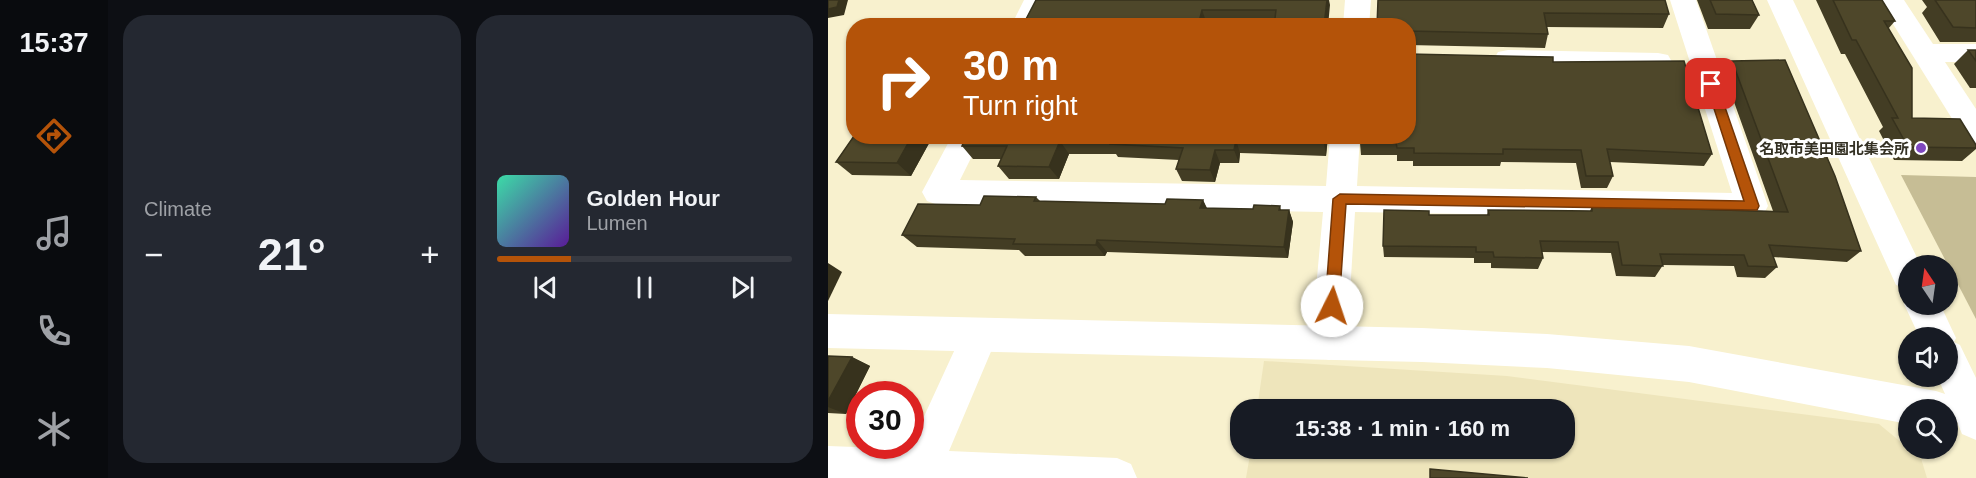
<!DOCTYPE html>
<meta charset="utf-8">
<style>
body{margin:0;font-family:Helvetica,"Noto Sans JP",sans-serif;background:#242831;color:#f1f3f6;height:100vh;display:flex;flex-direction:column;font-size:22px;white-space:nowrap}
*{box-sizing:border-box;margin:0}
p{font-size:20px;color:#9ea1a6}
.icon{flex:none;width:33px;height:33px;fill:none;stroke:currentColor;stroke-width:2;stroke-linecap:round;stroke-linejoin:round}
.map{position:relative;flex:1;overflow:hidden}
.panel{display:flex;flex-direction:column;gap:15px;padding:15px;background:#0d0f14;width:720px}
.panel>*{flex:none}
.guide{position:absolute;left:18px;top:18px;width:570px;height:126px;border-radius:24px;box-shadow:0 2px 4px #0004;background:#b45309;color:#fff;overflow:hidden}
.needle{width:39px;rotate:347deg}
.fabs{position:absolute;left:1070px;top:255px;display:grid;gap:12px}
.fabs a{display:grid;place-items:center;width:60px;height:60px;border-radius:50%;background:#171b24;box-shadow:0 2px 4px #0004;font-size:30px}
.speed{position:absolute;left:18px;top:381px;display:flex;gap:12px;font-size:30px;font-weight:700;text-align:center}
.speed>*{display:grid;place-content:center;width:78px;height:78px;border-radius:50%;background:#171b24;box-shadow:0 2px 4px #0004;line-height:1}
.speed .limit{border:9px solid #d22;background:#fff;color:#111}
.pin{position:absolute;display:grid;place-items:center;width:51px;height:51px;color:#fff;margin:-26px;border-radius:12px;box-shadow:0 3px 9px #0006}
.me{position:absolute;width:66px;margin:-33px;rotate:4deg;stroke-linejoin:round;filter:drop-shadow(0 0 4px #0008)}
.turn{display:flex;align-items:center;gap:21px;height:126px;padding:0 18px;font-size:27px}
.turn .icon{width:78px;height:78px;stroke-width:2.5}
.turn b{display:block;font-size:42px;line-height:51px}
.big{font-size:45px;font-weight:700;line-height:1.1}
.panel .widget{flex:1;display:flex;flex-direction:column;justify-content:center;gap:9px;min-width:0;padding:0 21px;border-radius:24px;background:#242831}
.song{display:flex;align-items:center;gap:18px}
.cover{width:72px;height:72px;border-radius:9px;background:linear-gradient(135deg,hsl(160 70% 55%),hsl(270 70% 35%))}
.played{height:6px;border-radius:3px;background:linear-gradient(90deg,#b45309 25%,#363941 25%)}
.keys{display:flex;justify-content:space-around;direction:ltr}
.heat{display:flex;justify-content:space-between;align-items:center;font-size:33px;direction:ltr}
.panel .tiles{flex:1;display:grid;gap:15px;grid-template-columns:repeat(2,1fr)}
.trip{position:absolute;left:402px;top:399px;width:345px;height:60px;border-radius:24px;background:#171b24;box-shadow:0 2px 4px #0004;font-weight:700;line-height:60px;text-align:center}
main{display:flex;flex:1;min-height:0}
.dock{display:flex;flex-direction:column;width:108px;justify-content:space-around;align-items:center;background:#090b0e;color:#9ea1a6}
.dock .icon{width:42px;height:42px}
.dock .on{color:#b45309}
.dock b{font-size:27px;color:#f1f3f6}
.map>svg:first-child{display:block}
.built{fill:#eee5bb}
.green{fill:#c6bd95}
.lines{fill:none;stroke-linecap:round;stroke-linejoin:round}
.minor{fill:#fff;fill-rule:evenodd}
.tertiary{fill:#fff;fill-rule:evenodd}
.wall{fill:#433d24}
.shaded-wall{fill:#37321d}
.building{fill:#4e472a;stroke:#37321d;stroke-width:1.5}
.route{fill:#b45309;stroke:#753606;stroke-width:1.5}
.poi-dot{fill:#7f48bf;stroke:#fff;stroke-width:2}
.labels{text-anchor:middle;dominant-baseline:central;stroke-width:6;stroke-linejoin:round;paint-order:stroke}
.poi-label{font-size:15px;font-weight:bold;fill:#343124;stroke:#fff;text-anchor:end}
</style>
<main>
<nav class="dock">
<b>15:37</b>
<svg class="icon on" aria-label="directions" viewBox="0 0 24 24"><path d="M12 3l9 9-9 9-9-9zM9 14v-3h6M13 9l2 2-2 2"/></svg>
<svg class="icon" aria-label="music" viewBox="0 0 24 24"><path d="M9 18V5l10-2v13"/><circle cx="6" cy="18" r="3"/><circle cx="16" cy="16" r="3"/></svg>
<svg class="icon" aria-label="phone" viewBox="0 0 24 24"><path d="M5 4h4l2 5-3 2q2 4 5 5l2-3 5 2v4C11 20 4 13 5 4z"/></svg>
<svg class="icon" aria-label="climate" viewBox="0 0 24 24"><path d="M12 3v18M4 7l16 10M4 17L20 7"/></svg>
</nav>
<section class="panel">
<div class="tiles">
<div class="widget"><p>Climate</p>
<div class="heat"><a>−</a><b class="big">21°</b><a>+</a></div>
</div>
<div class="widget">
<div class="song"><i class="cover"></i><div><b>Golden Hour</b><p>Lumen</p></div></div>
<div class="played"></div>
<div class="keys"><svg class="icon" aria-label="previous" viewBox="0 0 24 24"><path d="M18 5L8 12l10 7zM5 5v14"/></svg><svg class="icon" aria-label="pause" viewBox="0 0 24 24"><path d="M8 5v14M16 5v14"/></svg><svg class="icon" aria-label="next" viewBox="0 0 24 24"><path d="M6 5l10 7-10 7zM19 5v14"/></svg></div>
</div>
</div>
</section>
<div class="map">
<svg width="1148" height="478" viewBox="0 0 1148 478">
<rect width="100%" height="100%" fill="#f8f1ce"/>
<polygon class="built" points="436,361 679,376 1051,424 1080,448 1092,455 1099,478 418,478 423,449 736,448 736,410 429,409"/>
<polygon class="green" points="1073,175 1148,177 1148,319"/>
<g class="lines">
<g class="minor">
<polygon points="196,0 222,0 209,26 183,26"/>
<polygon points="517,0 543,0 541,26 515,26"/>
<polygon points="842,0 868,0 940,206 935,215 924,219 527,212 519,343 514,355 501,360 488,355 483,343 495,212 110,205 99,201 94,192 124,136 154,136 132,180 498,186 502,136 532,136 529,186 904,193"/>
<polygon points="1050,0 1076,0 1105,44 1148,44 1148,62 1117,62 1148,109 1148,144 1138,141"/>
<polygon points="680,50 830,53 840,55 844,62 840,69 830,71 680,68 670,66 666,59 670,52"/>
<polygon points="152,318 165,323 170,335 121,451 289,458 303,464 309,478 0,478 0,446 81,449 139,323"/>
</g>
<g class="tertiary">
<polygon points="939,0 965,0 1093,266 1080,266 1080,289 1068,285"/>
<polygon points="1080,296 1080,304 1112,304 1128,338 1126,342 1132,345 1148,378 1148,440 1134,434 1126,414 1119,425 1119,410 1080,410 1080,424 861,382 719,368 594,362 0,348 0,314 594,328 719,334 861,346 1108,391 1117,394 1109,376 1119,376 1119,338 1092,338 1076,304"/>
</g>
</g>
<g class="wall">
<polygon points="208,0 502,5 446,24 379,24 378,26 199,26 197,21"/>
<polygon points="550,0 841,14 835,28 719,27 720,34 717,48 580,45 580,26"/>
<polygon points="869,0 924,0 931,15 922,29 880,29"/>
<polygon points="988,0 1054,0 1067,21 1060,29 1084,118 1148,145 1148,149 1134,161 1066,160 1051,131 1055,127 1017,54 1013,54"/>
<polygon points="1094,0 1148,0 1148,42 1112,42 1094,13 1099,7"/>
<polygon points="1140,50 1148,50 1148,88 1142,88 1126,64"/>
<polygon points="904,61 1033,251 1019,262 945,257 949,267 937,278 909,277 906,266 835,265 827,277 788,276 783,253 714,252 715,258 710,269 663,268 663,263 646,263 646,258 556,257 555,246 601,215 659,215 660,210 762,211 764,206 945,211 896,74"/>
<polygon points="725,62 884,154 876,166 782,162 785,176 779,188 753,188 748,163 673,162 672,166 585,166 585,161 569,161 569,155 533,155 532,143"/>
<polygon points="26,136 105,136 83,176 24,175 8,162"/>
<polygon points="138,136 500,136 498,156 412,153 411,163 392,163 387,182 354,181 348,169 351,160 290,157 288,154 241,154 231,179 181,179 170,166 174,159 145,159 134,146"/>
<polygon points="208,197 212,201 337,204 375,200 379,208 425,209 452,206 453,210 461,210 465,222 460,258 279,252 277,256 197,256 191,250 89,247 74,235 152,205"/>
<polygon points="0,356 24,357 42,366 18,414 0,413"/>
</g>
<g class="shaded-wall">
<polygon points="11,0 20,0 16,15 0,18 0,9"/>
<polygon points="499,0 501,0 502,5 500,26 496,26"/>
<polygon points="374,10 379,24 378,26 370,26"/>
<polygon points="84,136 105,136 83,176 69,163"/>
<polygon points="497,136 500,136 498,156 496,143"/>
<polygon points="408,140 412,153 411,163 406,150"/>
<polygon points="232,141 241,154 231,179 221,167"/>
<polygon points="387,150 392,163 387,182 382,170"/>
<polygon points="375,200 380,212 372,208"/>
<polygon points="461,210 465,222 460,258 456,247"/>
<polygon points="269,240 279,252 277,256 268,245"/>
<polygon points="0,263 14,272 0,301"/>
<polygon points="24,357 42,366 18,414 0,407 0,401"/>
</g>
<g class="building">
<polygon points="0,0 11,0 9,7 0,9"/>
<polygon points="208,0 499,0 496,26 446,26 448,10 374,10 370,26 206,26 207,22 197,21"/>
<polygon points="550,0 837,0 841,14 716,13 720,34 580,31 580,26 549,26"/>
<polygon points="882,0 924,0 931,15 888,14"/>
<polygon points="1005,0 1054,0 1067,21 1056,21 1084,68 1084,118 1132,119 1148,145 1148,148 1080,147 1064,118 1070,118 1028,40 1024,40"/>
<polygon points="1107,0 1148,0 1148,28 1125,27"/>
<polygon points="1140,50 1148,50 1148,61"/>
<polygon points="580,54 725,57 725,62 856,61 884,154 779,149 785,176 758,176 753,150 675,149 675,154 586,153 586,148 569,148 568,142 532,143 532,136 580,136"/>
<polygon points="957,60 1007,176 1033,251 941,245 949,267 920,266 916,255 832,254 835,266 794,265 790,242 712,241 715,258 666,257 665,252 648,252 648,247 555,246 556,210 601,211 601,215 661,215 660,210 764,211 764,206 960,212 904,61"/>
<polygon points="26,136 84,136 69,163 8,162"/>
<polygon points="138,136 497,136 496,143 408,140 406,150 387,150 382,170 348,169 355,148 282,144 283,141 232,141 221,167 170,166 179,146 134,146"/>
<polygon points="156,196 208,197 206,201 337,204 339,199 375,200 372,208 425,209 426,205 452,206 451,210 461,210 456,247 269,240 268,245 185,244 187,239 74,235 90,204 152,205"/>
<polygon points="0,356 24,357 0,401"/>
<polygon points="602,469 700,478 602,478"/>
</g>
<polygon class="route" points="883,80 889,84 931,206 929,210 518,204 511,306 509,311 504,313 499,311 497,306 505,199 512,194 916,201 878,84"/>
<circle class="poi-dot" cx="1093" cy="148" r="6"/>
<g class="labels">
<g class="poi-label">
<text x="1081" y="148">名取市美田園北集会所</text>
</g>
</g>
</svg>
<div class="fabs">
<a><svg class="needle" viewBox="-14 -14 28 28"><path d="M0-13l5 13h-10z" fill="#e53935"/><path d="M0 13l5-13h-10z" fill="#9ea1a6"/></svg></a>
<a><svg class="icon" aria-label="sound" viewBox="0 0 24 24"><path d="M4 9h4l5-4v14l-5-4H4zM17 9q2 3 0 6"/></svg></a>
<a><svg class="icon" aria-label="search" viewBox="0 0 24 24"><circle cx="10" cy="10" r="6"/><path d="M15 15l6 6"/></svg></a>
</div>
<div class="speed"><div class="limit">30</div></div>
<div class="pin" style="left:883px;top:84px;background:#d93025"><svg class="icon" aria-label="arrive" viewBox="0 0 24 24"><path d="M6 21V4h12l-3 4 3 4H6"/></svg></div>
<svg class="me" style="left:504px;top:306px" viewBox="-20 -20 40 40"><circle r="19" fill="#fff"/><path d="M0-13L10 11 0 6-10 11z" fill="#b45309"/></svg>
<div class="trip">15:38 · 1 min · 160 m</div>
<div class="guide">
<div class="turn"><svg class="icon" aria-label="right" viewBox="0 0 24 24"><path d="M7 20v-9h11M14 6l5 5-5 5"/></svg><div><b>30 m</b>Turn right</div></div>
</div>
</div>
</main>
